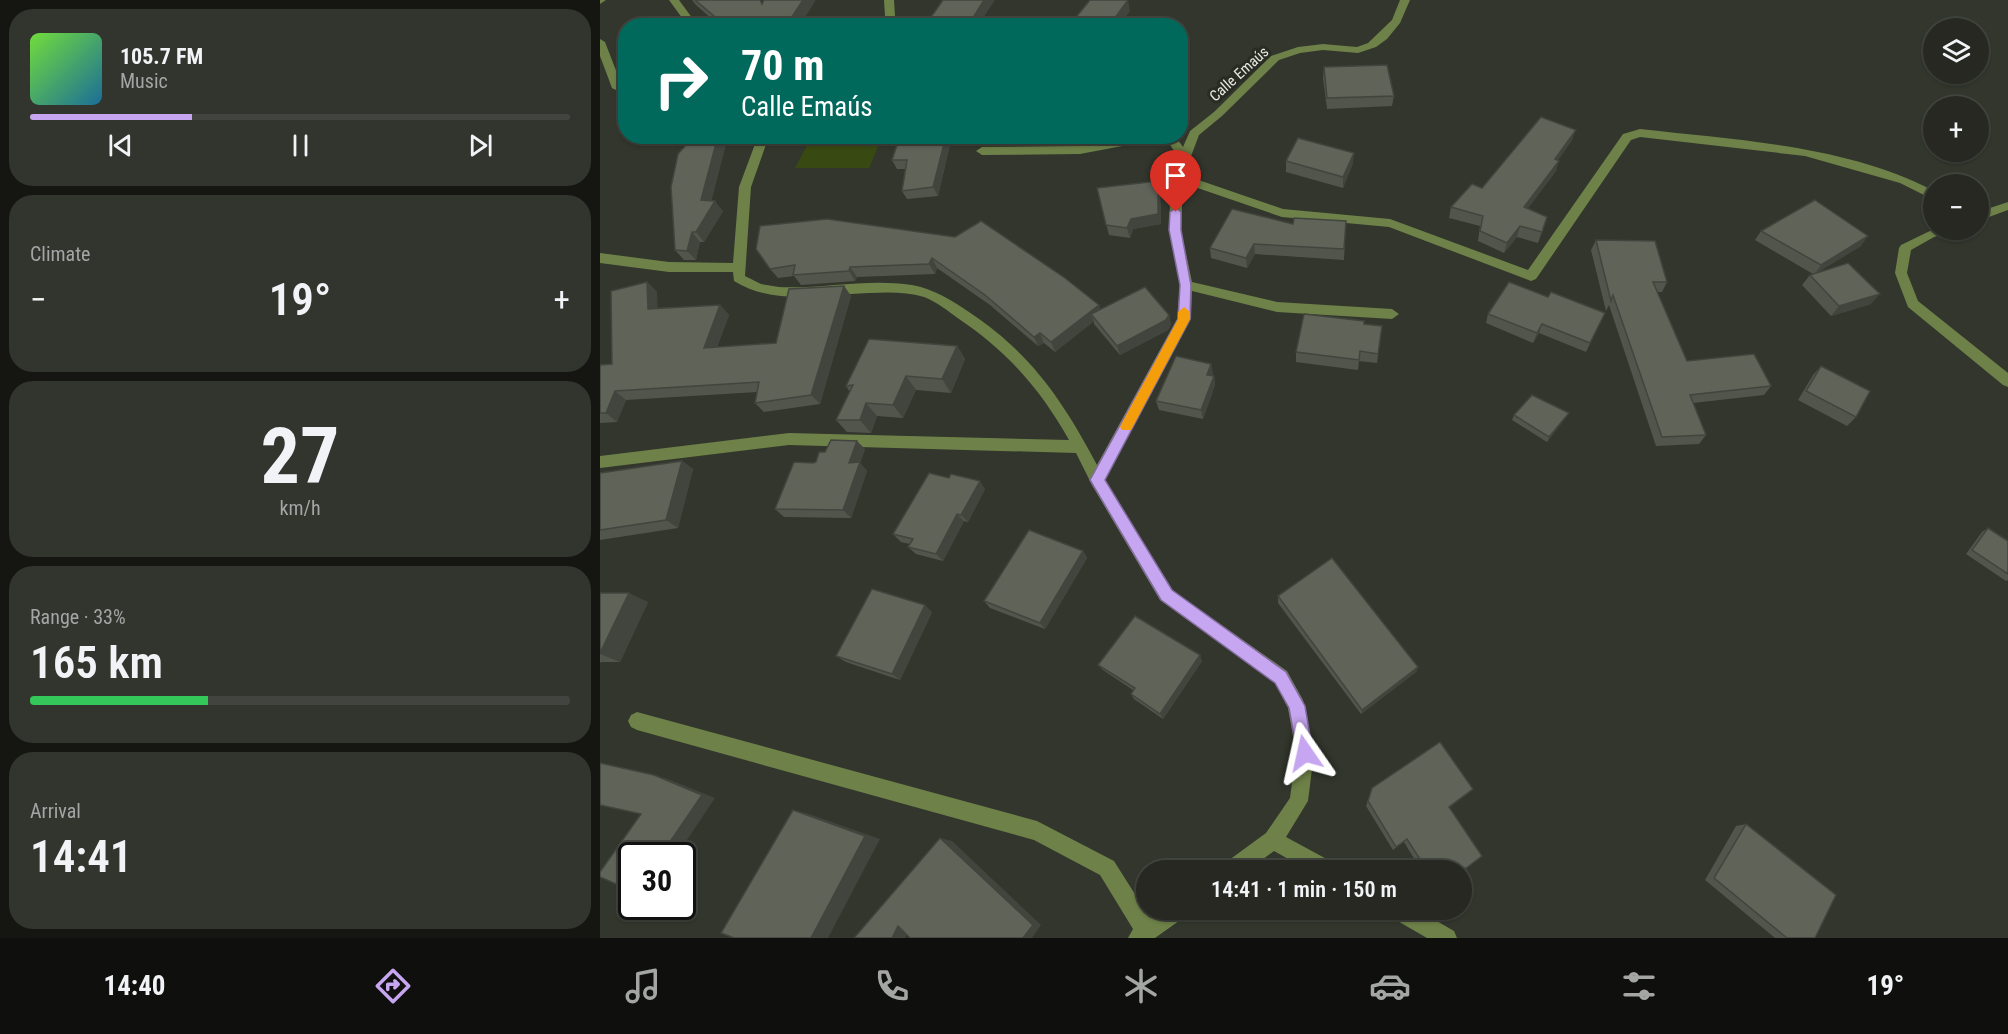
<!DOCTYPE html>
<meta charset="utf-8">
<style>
body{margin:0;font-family:"Roboto Condensed",sans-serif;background:#32342e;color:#f1f3f6;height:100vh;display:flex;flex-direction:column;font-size:22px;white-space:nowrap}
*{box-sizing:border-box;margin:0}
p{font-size:20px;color:#a4a6a5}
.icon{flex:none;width:33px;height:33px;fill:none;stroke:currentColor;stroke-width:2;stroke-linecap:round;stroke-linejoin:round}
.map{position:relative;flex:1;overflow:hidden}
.drawer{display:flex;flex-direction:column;gap:9px;padding:9px;background:#151612;width:600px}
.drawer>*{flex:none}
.top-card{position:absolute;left:18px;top:18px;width:570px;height:126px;border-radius:24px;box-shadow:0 2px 4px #0004,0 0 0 2px #42443f;background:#00695c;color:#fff;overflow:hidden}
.controls{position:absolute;left:1323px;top:18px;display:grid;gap:12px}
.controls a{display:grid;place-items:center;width:66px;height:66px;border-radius:50%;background:#262821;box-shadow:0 2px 4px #0004,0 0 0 2px #42443f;font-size:30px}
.speed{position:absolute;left:18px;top:842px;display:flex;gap:12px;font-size:30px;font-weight:700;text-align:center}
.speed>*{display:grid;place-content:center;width:78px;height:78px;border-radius:50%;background:#262821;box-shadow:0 2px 4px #0004,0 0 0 2px #42443f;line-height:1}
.speed .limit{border:3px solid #111;border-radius:9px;background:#fff;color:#111}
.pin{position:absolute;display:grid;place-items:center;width:51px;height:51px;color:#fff;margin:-62px -26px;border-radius:50% 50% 50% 0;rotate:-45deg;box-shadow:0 0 6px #0007}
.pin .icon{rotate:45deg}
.me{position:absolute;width:66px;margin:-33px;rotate:349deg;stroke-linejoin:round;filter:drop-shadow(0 0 4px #0008)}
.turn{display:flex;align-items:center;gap:21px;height:126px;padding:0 24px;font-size:27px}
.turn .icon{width:78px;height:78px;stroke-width:2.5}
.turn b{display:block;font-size:42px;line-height:51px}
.big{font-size:45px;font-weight:600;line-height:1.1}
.drawer .card{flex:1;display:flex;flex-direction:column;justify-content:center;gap:9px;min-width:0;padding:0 21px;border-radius:24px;background:#32342e}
.drawer .dial{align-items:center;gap:0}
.dial b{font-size:78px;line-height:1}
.song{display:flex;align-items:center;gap:18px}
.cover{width:72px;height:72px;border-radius:9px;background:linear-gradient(135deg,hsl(100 70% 55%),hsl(200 70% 35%))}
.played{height:6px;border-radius:3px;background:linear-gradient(90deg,#c6a6f0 30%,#42443f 30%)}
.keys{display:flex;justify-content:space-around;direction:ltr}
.heat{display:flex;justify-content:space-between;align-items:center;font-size:33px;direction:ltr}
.charge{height:9px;border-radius:4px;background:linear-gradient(90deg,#34c759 33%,#42443f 0)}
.trip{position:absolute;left:536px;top:860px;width:336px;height:60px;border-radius:30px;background:#262821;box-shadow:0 2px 4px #0004,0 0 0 2px #42443f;font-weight:600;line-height:60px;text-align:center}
.tabs{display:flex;height:96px;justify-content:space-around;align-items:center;background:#0f100d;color:#a4a6a5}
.tabs .icon{width:42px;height:42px}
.tabs .selected{color:#c6a6f0}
.tabs b{font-size:27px;color:#f1f3f6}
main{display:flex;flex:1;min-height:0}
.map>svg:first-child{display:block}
.green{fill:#394912}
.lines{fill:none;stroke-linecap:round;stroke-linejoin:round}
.minor{fill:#6e8148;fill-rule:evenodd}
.wall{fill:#52554c}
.shaded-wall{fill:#42453e}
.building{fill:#5f6358;stroke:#42453e;stroke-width:1.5}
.route{fill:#c6a6f0;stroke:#816c9c;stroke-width:1.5}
.slow{fill:#f59e0b}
.labels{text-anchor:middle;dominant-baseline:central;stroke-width:6;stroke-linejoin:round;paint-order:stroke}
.far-street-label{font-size:15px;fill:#e7eae3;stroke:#282c22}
</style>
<main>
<section class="drawer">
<div class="card">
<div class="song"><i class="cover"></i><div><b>105.7 FM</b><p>Music</p></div></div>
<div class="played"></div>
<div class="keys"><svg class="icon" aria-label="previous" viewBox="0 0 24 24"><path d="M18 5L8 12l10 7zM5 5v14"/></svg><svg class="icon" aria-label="pause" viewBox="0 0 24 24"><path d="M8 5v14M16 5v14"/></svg><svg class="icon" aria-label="next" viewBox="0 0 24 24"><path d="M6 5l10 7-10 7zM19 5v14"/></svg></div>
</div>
<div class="card"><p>Climate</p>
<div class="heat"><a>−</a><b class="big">19°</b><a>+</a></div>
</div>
<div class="card dial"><b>27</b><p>km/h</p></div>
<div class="card"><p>Range · 33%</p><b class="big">165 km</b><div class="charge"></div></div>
<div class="card"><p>Arrival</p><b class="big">14:41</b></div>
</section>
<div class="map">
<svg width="1408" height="938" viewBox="0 0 1408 938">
<rect width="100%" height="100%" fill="#32362c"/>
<polygon class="green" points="212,136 282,136 282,137 269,168 195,168"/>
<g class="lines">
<g class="minor">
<polygon points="0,0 6,0 0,4"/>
<polygon points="69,0 79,0 98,26 88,26"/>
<polygon points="284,0 294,0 295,16 292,26 282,26 285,16"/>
<path d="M800,0H810L800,23L787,39L776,47L758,53L723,50L700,53L679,60L622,116L599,135L584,175L683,209L790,219L928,270L1023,134L1040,129C1136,140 1247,145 1334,191V200L1300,183L1205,156L1040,137L1031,140L936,279L931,281L789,227L682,217L583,183L581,230L592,282L677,302L792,309L799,314L792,319L677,312L592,291L591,319L505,480L572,590L687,671L703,700L714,753L708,801L686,837L734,863L737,870H708L674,851L648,870H622L625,863L666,833L690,798L696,753L688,708L675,683L560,600L492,485L476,453L189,445L0,468V456L189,433L469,440C441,390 407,351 359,319C348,311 337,302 324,297C301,290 274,293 251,294C212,297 169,303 134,281L133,272H69L0,263V253L69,262L133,263L139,187L158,136H169L151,187L145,276L161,284L179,287C223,289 268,278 312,285C334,289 351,300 369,312C431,353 463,401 497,465L577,319L580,285L569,230L571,177L579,158L564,136H575L583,147L590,131L614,112L671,56L698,47L723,44L757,47L768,43L792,20Z"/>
<polygon points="0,39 5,42 22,86 26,88 26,95 12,88 0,56"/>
<polygon points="532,136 559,136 554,140 480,154 382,155 376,151 382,147 480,146"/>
<polygon points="1408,202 1408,210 1378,221 1378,212"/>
<polygon points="1334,229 1350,230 1348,233 1334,237 1311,250 1307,273 1318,301 1408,373 1408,387 1403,385 1308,307 1295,273 1299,248 1301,245"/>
<polygon points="37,712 437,821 514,861 550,918 562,909 589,909 586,916 555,938 528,938 533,929 500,875 434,840 37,730 31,727 28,721 31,715"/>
<polygon points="786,909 816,909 854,931 857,938 827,938 789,916"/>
</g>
</g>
<g class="wall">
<polygon points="92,0 160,0 162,4 164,0 214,0 215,1 199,26 120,26 96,5"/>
<polygon points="724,67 794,96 792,106 727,109 723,78"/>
<polygon points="128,136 111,201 123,211 104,242 100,242 96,260 84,260 75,250"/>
<polygon points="352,136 338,196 307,199 302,191 305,169 297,169 292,160"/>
<polygon points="972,140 958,160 956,171 928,208 947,217 938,243 917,237 904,253 878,241 880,226 849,218 851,207 882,188"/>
<polygon points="686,161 753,163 743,188 686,172"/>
<polygon points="497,188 560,191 561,224 533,229 530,238 509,235"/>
<polygon points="746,221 744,260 655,254 647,268 611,258 610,248 693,224"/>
<polygon points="1161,231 1261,246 1216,273 1271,304 1231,316 1202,285 1210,275 1213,274 1155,240"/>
<polygon points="355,237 499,305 500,310 569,315 571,325 568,330 520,355 494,324 494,321 455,352 444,343 438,346 390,305 337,268 335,274 257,277 255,281 201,285 194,276 178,278 170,269"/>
<polygon points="996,240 1067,282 1062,292 1057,292 1087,361 1171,386 1164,395 1093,403 1106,435 1099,444 1056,446 1009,305 1006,311 991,250"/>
<polygon points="47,282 57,292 57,308 120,305 129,315 117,347 176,343 244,286 251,296 220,404 164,412 155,403 157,392 26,400 17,422 0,423 0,365 12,364"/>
<polygon points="948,297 1005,313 986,352 939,333 933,343 886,323 888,314"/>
<polygon points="764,324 782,326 777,363 759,361 758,370 696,362 696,352"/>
<polygon points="357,346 365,359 351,393 316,390 303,418 277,416 271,433 247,432 236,420 250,392 246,386"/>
<polygon points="1221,366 1256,417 1247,426 1198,400 1213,375"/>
<polygon points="613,373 612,376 614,376 615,385 603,419 559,410 556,401"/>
<polygon points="914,415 966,417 947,442 912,420"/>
<polygon points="265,449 260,463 267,471 251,518 184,517 175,509"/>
<polygon points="82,461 93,469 78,528 0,540 0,473"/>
<polygon points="385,489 368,522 364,521 343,561 316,554 308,547 310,544 301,542 293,534"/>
<polygon points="1388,528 1408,541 1408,580 1406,581 1366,554 1382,532"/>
<polygon points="483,551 487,558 445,629 390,608 384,601"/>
<polygon points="0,593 48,602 20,662 1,662 0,663"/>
<polygon points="678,596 818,667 816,672 761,714 678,603"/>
<polygon points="332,612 300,680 246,662 236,656"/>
<polygon points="602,661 563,719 534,699 531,694 533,690 503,670 498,665"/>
<polygon points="772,788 873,789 849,808 861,870 821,870 804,842 793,850 766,806"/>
<polygon points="1146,824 1215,938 1175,938 1105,880 1136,826"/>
</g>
<g class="shaded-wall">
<polygon points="203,0 214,0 215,1 199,26 186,26"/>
<polygon points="384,0 395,0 378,26 368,26"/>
<polygon points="528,0 530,11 519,26 509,26"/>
<polygon points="976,130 972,140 952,169 955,159"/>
<polygon points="118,136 128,136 109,210 101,200"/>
<polygon points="346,136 352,136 338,196 333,187"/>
<polygon points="754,153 753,163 743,188 743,177"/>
<polygon points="959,161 956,171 921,217 924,207"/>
<polygon points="558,181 560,191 561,224 533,229 530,238 527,228 531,219"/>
<polygon points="115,201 123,211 104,242 96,232"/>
<polygon points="920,226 917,237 904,253 907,243"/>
<polygon points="92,232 100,242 96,260 87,251"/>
<polygon points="1268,236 1261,246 1214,275 1221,265"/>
<polygon points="654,244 655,254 647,268 646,258"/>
<polygon points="332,258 337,268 335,274 329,264"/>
<polygon points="250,267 257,277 255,281 249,271"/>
<polygon points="47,282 57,292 58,319 48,309"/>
<polygon points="244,286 251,296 220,404 211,395"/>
<polygon points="1280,294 1271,304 1231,316 1239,306"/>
<polygon points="120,305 129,315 113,357 104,348"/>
<polygon points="499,305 502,315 491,314 494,321 455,352 451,342"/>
<polygon points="569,315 571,325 568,330 520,355 517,346"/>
<polygon points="942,324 939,333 933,343 937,333"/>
<polygon points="440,333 444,343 438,346 434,337"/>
<polygon points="357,346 365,359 351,393 342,379"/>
<polygon points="611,364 613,373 608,384 607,375"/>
<polygon points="306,376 316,390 303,418 293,405"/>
<polygon points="614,376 615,385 603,419 601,410"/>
<polygon points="15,391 26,400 17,422 6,413"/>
<polygon points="266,403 277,416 271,433 260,420"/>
<polygon points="969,413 966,417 947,442 949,437"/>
<polygon points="257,441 265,449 260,463 267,471 251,518 243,510 249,463"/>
<polygon points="82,461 93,469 78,528 66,520"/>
<polygon points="380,481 385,489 368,522 361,515"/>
<polygon points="357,514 364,521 343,561 336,554"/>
<polygon points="483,551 487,558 445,629 440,623"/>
<polygon points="29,593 48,602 20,662 0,654"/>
<polygon points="325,605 332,612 300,680 292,674"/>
<polygon points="600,655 602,661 563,719 560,714"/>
<polygon points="818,667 816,672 761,714 762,710"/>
<polygon points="54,775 68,779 115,798 77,855 61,855"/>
<polygon points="193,810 209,814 280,839 228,938 211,938"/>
<polygon points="340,838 352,841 441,925 432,938 423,938"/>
<polygon points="298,926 311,926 305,938 292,938"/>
</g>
<g class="building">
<polygon points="95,0 160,0 162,4 164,0 203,0 186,26 126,26"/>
<polygon points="343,0 384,0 368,26 323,26 334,13"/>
<polygon points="490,0 528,0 509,26 469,26"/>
<polygon points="787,65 794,96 727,98 724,67"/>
<polygon points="941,117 976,130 955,159 959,161 924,207 947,217 942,232 920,226 907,243 880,231 883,216 851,207 872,184 882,188"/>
<polygon points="94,136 118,136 101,200 115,201 96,232 92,232 87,251 75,250 71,187 78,154"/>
<polygon points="300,136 346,136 333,187 302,191 307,160 292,160"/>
<polygon points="698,138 754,153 743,177 686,161"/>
<polygon points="558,181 558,214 531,219 527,228 506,225 497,188"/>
<polygon points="1215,200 1268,236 1221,265 1161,231"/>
<polygon points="632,209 693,224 694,218 746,221 744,249 654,244 646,258 610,248"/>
<polygon points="227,219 355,237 381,221 465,278 499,305 451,342 440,333 434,337 385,295 332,258 329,264 250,267 249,271 193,275 195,265 170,269 156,249 160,226"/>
<polygon points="996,240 1055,241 1067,282 1053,282 1087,361 1154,354 1171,386 1090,395 1106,435 1062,437 1013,295 1011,301"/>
<polygon points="1248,263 1280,294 1239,306 1210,275"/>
<polygon points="47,282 48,309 120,305 104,348 176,343 189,289 244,286 211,395 155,403 159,382 15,391 6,413 0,413 0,365 12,364 11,291"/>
<polygon points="909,282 948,297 951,292 1005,313 990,343 942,324 937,333 888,314"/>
<polygon points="545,287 569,315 566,320 517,346 491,314"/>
<polygon points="704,314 764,321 764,324 782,326 778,354 760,351 759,360 696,352"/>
<polygon points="269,339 357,346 342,379 306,376 293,405 266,403 260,420 236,420 253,385 246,386"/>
<polygon points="576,356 611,364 607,375 614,376 601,410 556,401"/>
<polygon points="1221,366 1270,391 1256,417 1206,391"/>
<polygon points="932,395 969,413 949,437 914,415"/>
<polygon points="231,440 257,441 249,463 260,462 243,510 175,509 194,462 213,463 216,462 219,452 225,452"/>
<polygon points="82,461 66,520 0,530 0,473"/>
<polygon points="329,473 349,478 351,474 380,481 361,515 357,514 336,554 308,547 313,539 293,534"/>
<polygon points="1388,528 1408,541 1408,574 1372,550"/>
<polygon points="429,530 483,551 440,623 384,601"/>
<polygon points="732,558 818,667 762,710 678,596"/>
<polygon points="272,589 325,605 292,674 236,656"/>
<polygon points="0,593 29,593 0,653"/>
<polygon points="535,616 600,655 560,714 531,694 535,688 498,665"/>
<polygon points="840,742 873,789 849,807 882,856 861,872 861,870 827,870 807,839 796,847 768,801 772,788"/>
<polygon points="0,763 54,775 102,795 61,855 32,855 32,891 0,877 0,872 41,814 0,805"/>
<polygon points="193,810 265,836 211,938 134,938 121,933"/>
<polygon points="1146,824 1236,895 1215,938 1187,938 1114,878"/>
<polygon points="340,838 433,925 423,938 310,938 298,926 292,938 254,938"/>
</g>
<polygon class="route" points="576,208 581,212 581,230 591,285 590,319 505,480 572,590 686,672 705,706 713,753 711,759 705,761 699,759 697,753 689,708 675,683 561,600 490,480 578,319 580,285 569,230 570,212"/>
<polygon class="slow" points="584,307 590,312 590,319 531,430 522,430 520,427 522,423 578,319 578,312"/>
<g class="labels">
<g class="far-street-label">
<text transform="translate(639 74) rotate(-42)">Calle Emaús</text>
</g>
</g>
</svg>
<div class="controls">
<a><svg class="icon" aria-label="layers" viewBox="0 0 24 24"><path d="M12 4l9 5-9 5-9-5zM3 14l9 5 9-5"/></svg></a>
<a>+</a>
<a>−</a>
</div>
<div class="speed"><div class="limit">30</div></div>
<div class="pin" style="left:576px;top:212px;background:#d93025"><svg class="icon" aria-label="arrive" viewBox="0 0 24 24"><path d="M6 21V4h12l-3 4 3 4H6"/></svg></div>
<svg class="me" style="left:705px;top:753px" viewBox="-20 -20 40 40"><path d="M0-17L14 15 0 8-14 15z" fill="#c6a6f0" stroke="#fff" stroke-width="4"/></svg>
<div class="trip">14:41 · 1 min · 150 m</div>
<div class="top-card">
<div class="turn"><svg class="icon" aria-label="right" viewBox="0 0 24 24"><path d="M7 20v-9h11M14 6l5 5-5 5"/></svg><div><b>70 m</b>Calle Emaús</div></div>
</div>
</div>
</main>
<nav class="tabs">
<b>14:40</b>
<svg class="icon selected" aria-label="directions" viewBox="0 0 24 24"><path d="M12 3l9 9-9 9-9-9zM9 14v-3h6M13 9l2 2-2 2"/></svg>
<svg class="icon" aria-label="music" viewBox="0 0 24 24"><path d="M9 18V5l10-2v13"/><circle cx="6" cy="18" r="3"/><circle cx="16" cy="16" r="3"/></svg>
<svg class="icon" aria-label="phone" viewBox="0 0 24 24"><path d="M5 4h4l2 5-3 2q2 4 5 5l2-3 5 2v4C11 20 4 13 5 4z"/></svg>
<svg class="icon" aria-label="climate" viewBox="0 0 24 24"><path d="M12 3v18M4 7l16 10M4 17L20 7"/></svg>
<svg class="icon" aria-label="car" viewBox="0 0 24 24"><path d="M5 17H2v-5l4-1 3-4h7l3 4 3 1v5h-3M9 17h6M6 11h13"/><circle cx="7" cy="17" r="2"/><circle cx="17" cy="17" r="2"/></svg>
<svg class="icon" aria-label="filters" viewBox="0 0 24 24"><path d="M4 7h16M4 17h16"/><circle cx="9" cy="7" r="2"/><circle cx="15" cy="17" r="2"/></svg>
<b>19°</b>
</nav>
